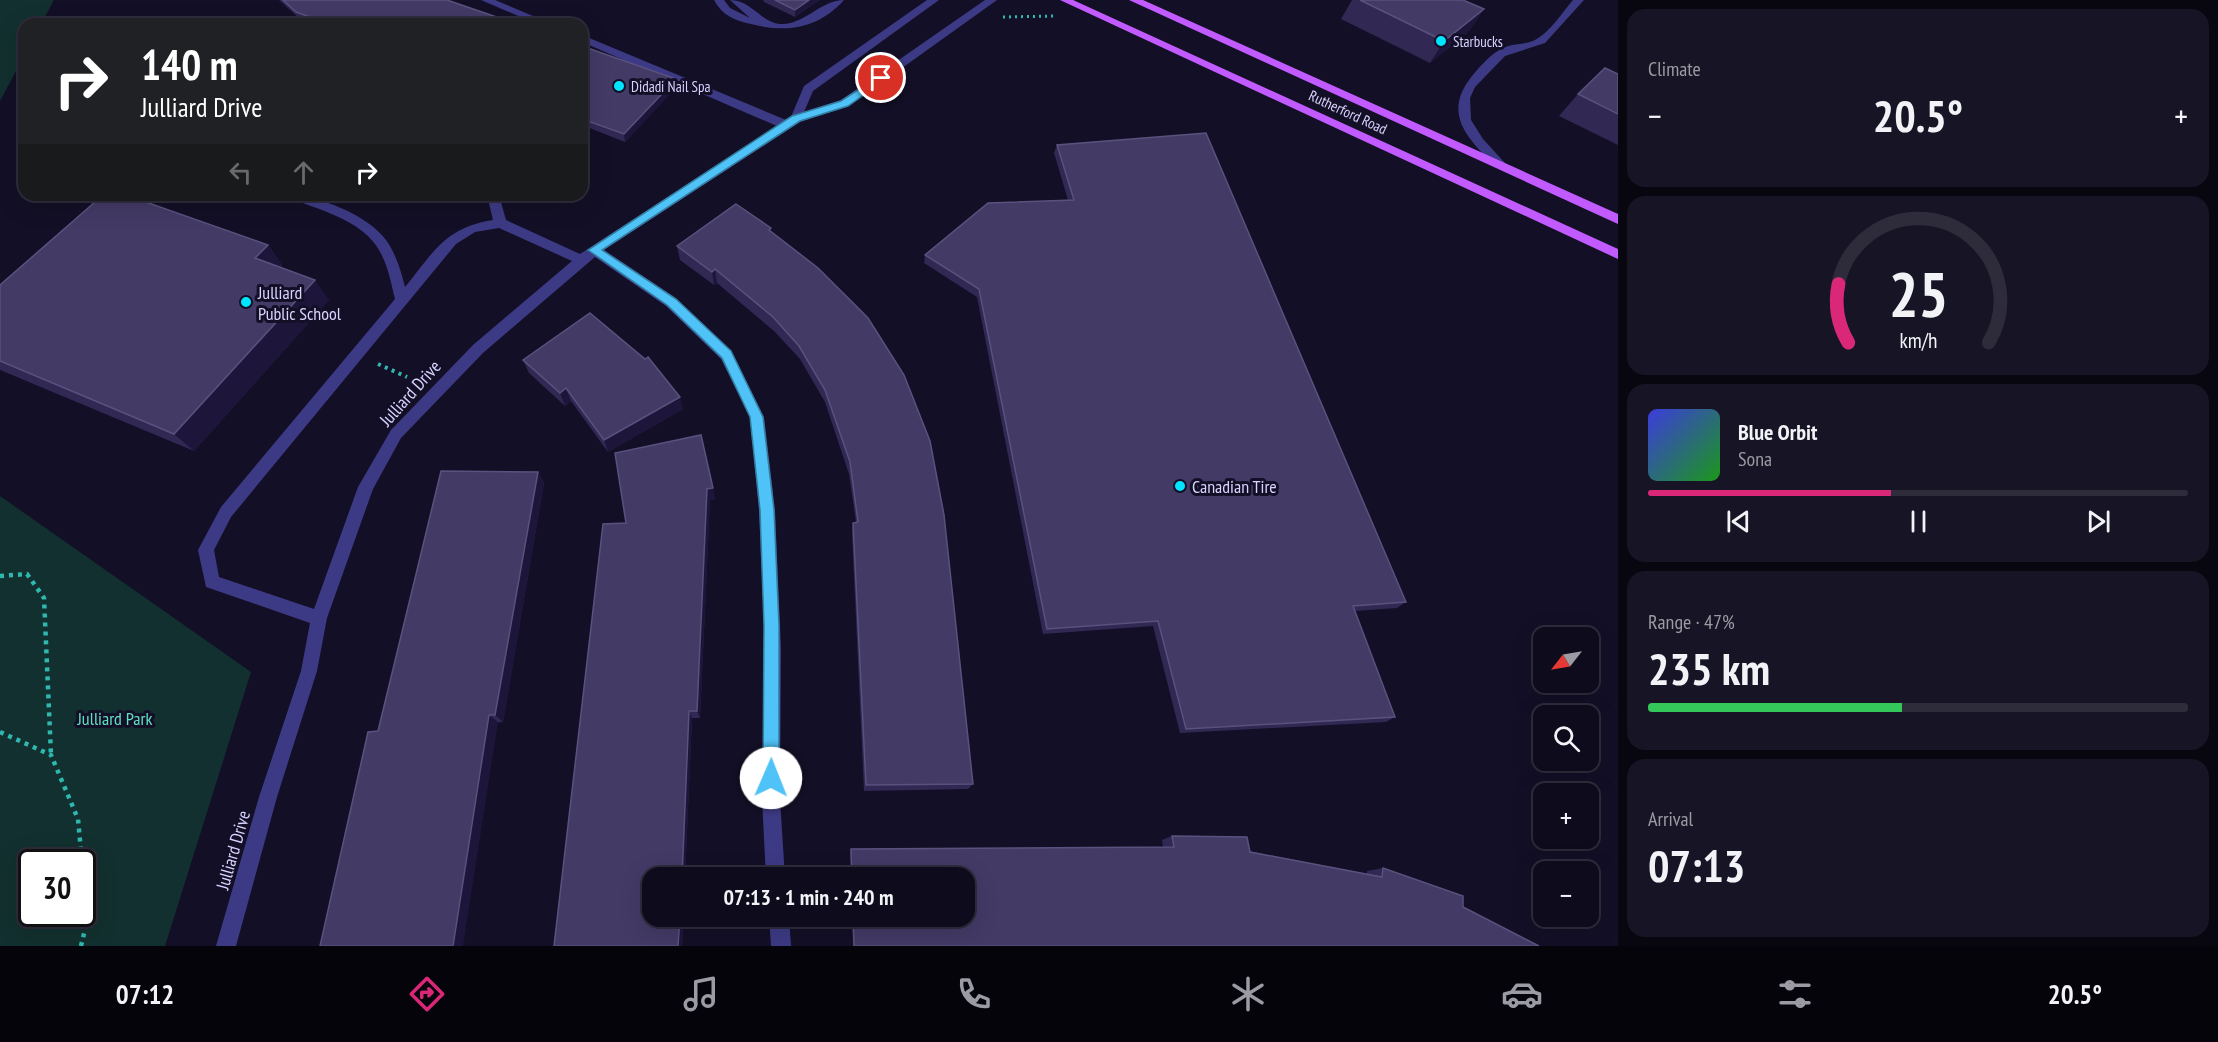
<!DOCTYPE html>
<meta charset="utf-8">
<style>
body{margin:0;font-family:"PT Sans Narrow",sans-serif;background:#171425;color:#f1f3f6;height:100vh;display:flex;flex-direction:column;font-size:22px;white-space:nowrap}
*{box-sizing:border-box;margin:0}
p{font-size:20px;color:#9b9ba3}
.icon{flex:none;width:33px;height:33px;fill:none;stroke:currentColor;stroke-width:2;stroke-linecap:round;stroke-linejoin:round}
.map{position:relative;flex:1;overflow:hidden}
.side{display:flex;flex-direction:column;gap:9px;padding:9px;background:#08060f;width:600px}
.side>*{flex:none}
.guide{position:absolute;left:18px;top:18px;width:570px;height:183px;border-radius:18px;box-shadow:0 6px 24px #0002,0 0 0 2px #2e2b3b;background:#202124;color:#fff;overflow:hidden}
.needle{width:39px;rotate:239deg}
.controls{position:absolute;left:1533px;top:627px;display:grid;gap:12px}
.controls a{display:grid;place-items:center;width:66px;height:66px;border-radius:12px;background:#0e0b1c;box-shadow:0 6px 24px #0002,0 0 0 2px #2e2b3b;font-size:30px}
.speed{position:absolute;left:18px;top:849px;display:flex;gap:12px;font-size:30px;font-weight:700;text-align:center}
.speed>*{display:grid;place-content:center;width:78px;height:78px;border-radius:50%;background:#0e0b1c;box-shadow:0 6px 24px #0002,0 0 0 2px #2e2b3b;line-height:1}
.speed .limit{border:3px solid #111;border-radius:9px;background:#fff;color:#111}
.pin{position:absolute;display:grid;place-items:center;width:51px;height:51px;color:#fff;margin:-26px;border:3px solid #fff;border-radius:50%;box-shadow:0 2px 6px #0007}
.me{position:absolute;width:66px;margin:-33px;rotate:1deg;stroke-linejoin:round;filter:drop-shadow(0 0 4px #0008)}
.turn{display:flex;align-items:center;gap:21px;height:126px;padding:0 24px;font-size:27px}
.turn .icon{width:78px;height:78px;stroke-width:2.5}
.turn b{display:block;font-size:42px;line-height:51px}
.lanes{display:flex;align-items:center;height:57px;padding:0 24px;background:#0003;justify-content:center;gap:30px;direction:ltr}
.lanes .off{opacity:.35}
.big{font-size:45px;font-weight:700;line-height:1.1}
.side .card{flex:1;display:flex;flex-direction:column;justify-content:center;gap:9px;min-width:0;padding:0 21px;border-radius:18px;background:#171425}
.side .dial{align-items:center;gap:0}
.dial svg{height:156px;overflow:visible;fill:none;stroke:#2e2b3b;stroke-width:7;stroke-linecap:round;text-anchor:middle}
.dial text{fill:#f1f3f6;stroke:none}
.song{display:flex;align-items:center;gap:18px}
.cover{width:72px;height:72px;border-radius:9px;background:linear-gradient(135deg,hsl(240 70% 55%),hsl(120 70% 35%))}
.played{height:6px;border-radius:3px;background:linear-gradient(90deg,#db2777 45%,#2e2b3b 45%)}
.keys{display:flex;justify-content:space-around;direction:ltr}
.heat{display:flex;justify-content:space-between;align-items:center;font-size:33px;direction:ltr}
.charge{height:9px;border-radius:4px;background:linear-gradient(90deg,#34c759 47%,#2e2b3b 0)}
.trip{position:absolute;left:642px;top:867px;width:333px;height:60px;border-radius:18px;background:#0e0b1c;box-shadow:0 6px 24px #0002,0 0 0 2px #2e2b3b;font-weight:700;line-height:60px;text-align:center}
.tabs{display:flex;height:96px;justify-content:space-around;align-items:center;background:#06040b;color:#9b9ba3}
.tabs .icon{width:42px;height:42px}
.tabs .current{color:#db2777}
.tabs b{font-size:27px;color:#f1f3f6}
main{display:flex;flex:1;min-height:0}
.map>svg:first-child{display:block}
.green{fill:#12302f;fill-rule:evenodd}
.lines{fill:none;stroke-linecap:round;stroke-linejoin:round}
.path-far2{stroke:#2fb8b0;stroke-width:3;stroke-dasharray:2 4;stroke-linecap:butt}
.path-far1{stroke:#2fb8b0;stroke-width:4;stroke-dasharray:3 4.5;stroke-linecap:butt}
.path{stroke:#2fb8b0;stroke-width:4.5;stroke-dasharray:4 5;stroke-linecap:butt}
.minor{fill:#3d3a85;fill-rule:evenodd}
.major{fill:#c25bff;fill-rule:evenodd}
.wall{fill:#312854}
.shaded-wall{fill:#1d163a}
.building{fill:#433a66;stroke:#5a527e;stroke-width:1.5}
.route{fill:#4fc3f7;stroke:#337fa1;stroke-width:1.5}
.poi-dot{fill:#00e5ff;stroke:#130f26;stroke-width:2}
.labels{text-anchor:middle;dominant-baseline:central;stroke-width:6;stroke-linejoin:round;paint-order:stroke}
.far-poi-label{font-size:15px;fill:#d9d4ff;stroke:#130f26;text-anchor:start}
.far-street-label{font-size:15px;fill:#d9d4ff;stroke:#130f26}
.poi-label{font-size:18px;fill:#d9d4ff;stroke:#130f26;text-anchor:start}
.street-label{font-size:18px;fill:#d9d4ff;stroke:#130f26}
.park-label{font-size:18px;fill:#5fe0c0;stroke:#130f26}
</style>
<main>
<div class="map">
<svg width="1618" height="946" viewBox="0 0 1618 946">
<rect width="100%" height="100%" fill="#130f26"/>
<g class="green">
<polygon points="0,0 54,0 41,24 24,24 24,56 0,101"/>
<path d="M0,496L251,672L165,946H0ZM32,862H82V914H32Z"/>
</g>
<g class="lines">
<polyline class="path-far2" points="1003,17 1055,16"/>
<polyline class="path-far1" points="378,364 407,377"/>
<g class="path">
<polyline points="0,576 27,574 44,598 51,755"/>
<polyline points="0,732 51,755 78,819 82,862"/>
<polyline points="81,946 87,921 82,870"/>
</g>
<g class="minor">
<polygon points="481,0 495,0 552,24 537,24"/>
<path d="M714,0H724L730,8L750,18L730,0C753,0 761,25 784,24C807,22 822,0 844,0C818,29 786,33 751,24C735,21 722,15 714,0Z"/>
<path d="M927,0H939L813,91L804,112L841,100L985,0H997L849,106L800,122L604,250L676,298L731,351L764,417L775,510L781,649L780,799L785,878H766L762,799L765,649L759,510L750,417L721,359L666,306L595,257L483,353L401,438L373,489L327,618L317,671L277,797L236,946H216L259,797L301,671L310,623L206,587L198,550L221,507L395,299C391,283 388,265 379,250C362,220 319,210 290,198L288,195C318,195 368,215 386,240C396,254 401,271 405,287C434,252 444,228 493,220L487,195H499L506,220L580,254L777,126L582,42V35L786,120L791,117L804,86ZM499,228L572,261L473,345L391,430L358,487L314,609L219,577L214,550L231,517L456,244L475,232Z"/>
<path d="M1573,0H1584L1545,43L1505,56L1475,87L1470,98L1471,120L1483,139L1505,163L1503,166H1495C1467,138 1442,113 1472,76C1481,65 1491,54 1503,48C1513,43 1525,45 1535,40C1550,32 1562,13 1573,0Z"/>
<polygon points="769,916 789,916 791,946 771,946"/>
</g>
<g class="major">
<polygon points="1060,0 1073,0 1618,249 1618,259"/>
<polygon points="1129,0 1143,0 1618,214 1618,224"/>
</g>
</g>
<g class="wall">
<polygon points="279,0 447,0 517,24 313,24 300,19"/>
<polygon points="763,0 820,0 795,17 764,2"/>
<polygon points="1352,0 1463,0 1484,9 1469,31 1430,63 1341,19"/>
<polygon points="582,46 677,86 625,142 582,125"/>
<polygon points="1618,74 1618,145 1559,116 1578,94"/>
<polygon points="1057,145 1406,602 1397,608 1355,611 1395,717 1386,722 1180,733 1153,626 1043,634 977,297 924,263 925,255 1068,200 1054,153"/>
<polygon points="772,231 973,784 968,789 864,791 852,533 853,523 856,522 849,474 825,402 800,359 774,331 717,283 714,285 680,260 677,246"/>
<polygon points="268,245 282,265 280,268 329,300 194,451 0,370 0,285"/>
<polygon points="523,360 683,409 608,452 571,401 565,406 529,373"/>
<polygon points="701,435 715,499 710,500 700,718 692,718 685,878 652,878 652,916 684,916 682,946 554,946 603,524 626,523 615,453"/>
<polygon points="538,472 544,483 503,722 378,731"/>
<polygon points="1172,836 1367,874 1367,871 1383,868 1463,907 1539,946 853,946 852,916 964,916 964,878 851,878 850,853 851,849 1163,847 1162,840"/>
</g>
<g class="shaded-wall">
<polygon points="809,0 820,0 795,17 795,10"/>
<polygon points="1484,9 1469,31 1430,63 1444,41"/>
<polygon points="676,79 677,86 625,142 624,134"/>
<polygon points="268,245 282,265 270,278 255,258"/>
<polygon points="715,269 717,283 714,285 712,272"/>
<polygon points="315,280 329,300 194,451 174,434"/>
<polygon points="566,388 571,401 565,406 560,393"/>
<polygon points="680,397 683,409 608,452 604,440"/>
<polygon points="538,472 544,483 503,722 495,715"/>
<polygon points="713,488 715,499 710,500 700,718 697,711 707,489"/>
<polygon points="689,711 692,718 685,878 682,878"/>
<polygon points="489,715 498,722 463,946 453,946"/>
<polygon points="680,916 684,916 682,946 678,946"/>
</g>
<g class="building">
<polygon points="283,0 447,0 517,24 329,24 296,12"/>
<polygon points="775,0 809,0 795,10"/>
<polygon points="1360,0 1463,0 1484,9 1444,41"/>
<polygon points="582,46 676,79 624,134 582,119"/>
<polygon points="1605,68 1618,74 1618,114 1578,94"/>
<polygon points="1206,133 1406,602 1353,606 1395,717 1186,729 1158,621 1047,629 979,289 925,255 988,203 1074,200 1057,145"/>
<polygon points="103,195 126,195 268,245 255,258 315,280 174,434 0,361 0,285"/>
<polygon points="736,204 771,228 769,230 818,268 868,318 904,375 930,441 944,515 973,784 866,785 853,523 858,522 850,462 825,390 799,346 773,317 715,269 712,272 677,246"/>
<polygon points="590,313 645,359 648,357 680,397 604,440 566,388 560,393 523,360"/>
<polygon points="701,435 713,488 707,489 697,711 689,711 682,878 652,878 652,916 680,916 678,946 554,946 603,524 626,523 615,453"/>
<polygon points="441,471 538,472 495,715 489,715 453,946 320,946 368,732 378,731"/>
<polygon points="1172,836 1247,837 1250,852 1382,877 1383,868 1463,896 1463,907 1539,946 854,946 853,916 964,916 964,878 852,878 851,849 1174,847"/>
</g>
<polygon class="route" points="881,75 886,78 885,80 848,106 800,121 602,250 676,299 731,351 763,417 774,510 779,626 779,778 777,784 771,786 765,784 763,778 764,626 760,510 750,417 722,358 667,305 588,250 792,116 841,101"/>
<g class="poi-dot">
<circle cx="1441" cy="41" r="6"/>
<circle cx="619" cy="86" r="6"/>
<circle cx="246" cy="302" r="6"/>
<circle cx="1180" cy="486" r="6"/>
</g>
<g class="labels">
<g class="far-poi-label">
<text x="1453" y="41">Starbucks</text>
<text x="631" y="86">Didadi Nail Spa</text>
</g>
<g class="far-street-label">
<text transform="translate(1348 112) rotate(25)">Rutherford Road</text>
</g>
<g class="poi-label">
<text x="258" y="292">Julliard<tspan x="258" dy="21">Public School</tspan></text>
<text x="1192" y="486">Canadian Tire</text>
</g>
<g class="street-label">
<text transform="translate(410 393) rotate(-48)">Julliard Drive</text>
<text transform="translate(233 850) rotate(-74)">Julliard Drive</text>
</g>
<g class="park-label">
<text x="115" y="718">Julliard Park</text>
</g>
</g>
</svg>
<div class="controls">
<a><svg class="needle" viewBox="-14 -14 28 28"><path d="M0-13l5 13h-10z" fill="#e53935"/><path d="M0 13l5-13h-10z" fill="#9b9ba3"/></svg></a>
<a><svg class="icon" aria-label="search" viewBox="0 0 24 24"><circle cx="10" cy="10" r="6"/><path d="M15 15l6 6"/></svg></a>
<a>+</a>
<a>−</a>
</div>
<div class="speed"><div class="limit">30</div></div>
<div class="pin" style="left:881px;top:78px;background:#d93025"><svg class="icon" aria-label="arrive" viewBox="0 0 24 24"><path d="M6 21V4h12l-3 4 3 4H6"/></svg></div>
<svg class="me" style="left:771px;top:778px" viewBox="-20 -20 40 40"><circle r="19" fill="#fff"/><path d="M0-13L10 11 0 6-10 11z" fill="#4fc3f7"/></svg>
<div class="trip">07:13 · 1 min · 240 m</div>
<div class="guide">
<div class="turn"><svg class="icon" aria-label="right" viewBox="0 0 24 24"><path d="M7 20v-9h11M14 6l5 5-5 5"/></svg><div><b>140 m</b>Julliard Drive</div></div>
<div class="lanes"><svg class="icon off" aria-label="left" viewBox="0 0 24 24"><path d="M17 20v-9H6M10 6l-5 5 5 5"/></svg><svg class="icon off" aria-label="ahead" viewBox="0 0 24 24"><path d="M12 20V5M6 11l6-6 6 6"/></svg><svg class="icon" aria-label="right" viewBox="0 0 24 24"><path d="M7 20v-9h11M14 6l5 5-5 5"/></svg></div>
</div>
</div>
<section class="side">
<div class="card"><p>Climate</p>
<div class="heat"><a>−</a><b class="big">20.5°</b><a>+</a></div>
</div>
<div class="card dial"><svg viewBox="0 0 100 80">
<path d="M14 69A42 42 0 1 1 86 69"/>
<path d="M14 69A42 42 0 0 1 9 39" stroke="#db2777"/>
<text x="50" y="56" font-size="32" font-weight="700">25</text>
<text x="50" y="72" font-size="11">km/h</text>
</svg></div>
<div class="card">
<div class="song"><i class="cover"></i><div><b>Blue Orbit</b><p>Sona</p></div></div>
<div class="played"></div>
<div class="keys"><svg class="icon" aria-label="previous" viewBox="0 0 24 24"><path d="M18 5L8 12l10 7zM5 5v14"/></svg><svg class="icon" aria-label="pause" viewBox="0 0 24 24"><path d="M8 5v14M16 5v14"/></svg><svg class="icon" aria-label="next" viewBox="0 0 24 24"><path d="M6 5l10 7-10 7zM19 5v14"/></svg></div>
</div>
<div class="card"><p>Range · 47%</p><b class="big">235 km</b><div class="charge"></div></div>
<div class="card"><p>Arrival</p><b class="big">07:13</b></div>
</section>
</main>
<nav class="tabs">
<b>07:12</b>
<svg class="icon current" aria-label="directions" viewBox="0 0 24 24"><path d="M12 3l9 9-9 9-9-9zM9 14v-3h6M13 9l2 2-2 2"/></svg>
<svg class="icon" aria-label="music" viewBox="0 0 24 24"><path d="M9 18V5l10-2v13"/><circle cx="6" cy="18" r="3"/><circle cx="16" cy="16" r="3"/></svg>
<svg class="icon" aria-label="phone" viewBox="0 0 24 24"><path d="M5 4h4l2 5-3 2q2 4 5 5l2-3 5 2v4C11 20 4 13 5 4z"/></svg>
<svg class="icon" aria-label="climate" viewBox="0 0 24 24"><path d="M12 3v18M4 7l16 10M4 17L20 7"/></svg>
<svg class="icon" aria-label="car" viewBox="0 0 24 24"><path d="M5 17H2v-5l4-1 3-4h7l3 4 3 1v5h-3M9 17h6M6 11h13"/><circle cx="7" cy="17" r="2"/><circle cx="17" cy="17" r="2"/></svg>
<svg class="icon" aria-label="filters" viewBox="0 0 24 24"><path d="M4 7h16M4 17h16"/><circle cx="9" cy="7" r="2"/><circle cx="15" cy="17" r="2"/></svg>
<b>20.5°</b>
</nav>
